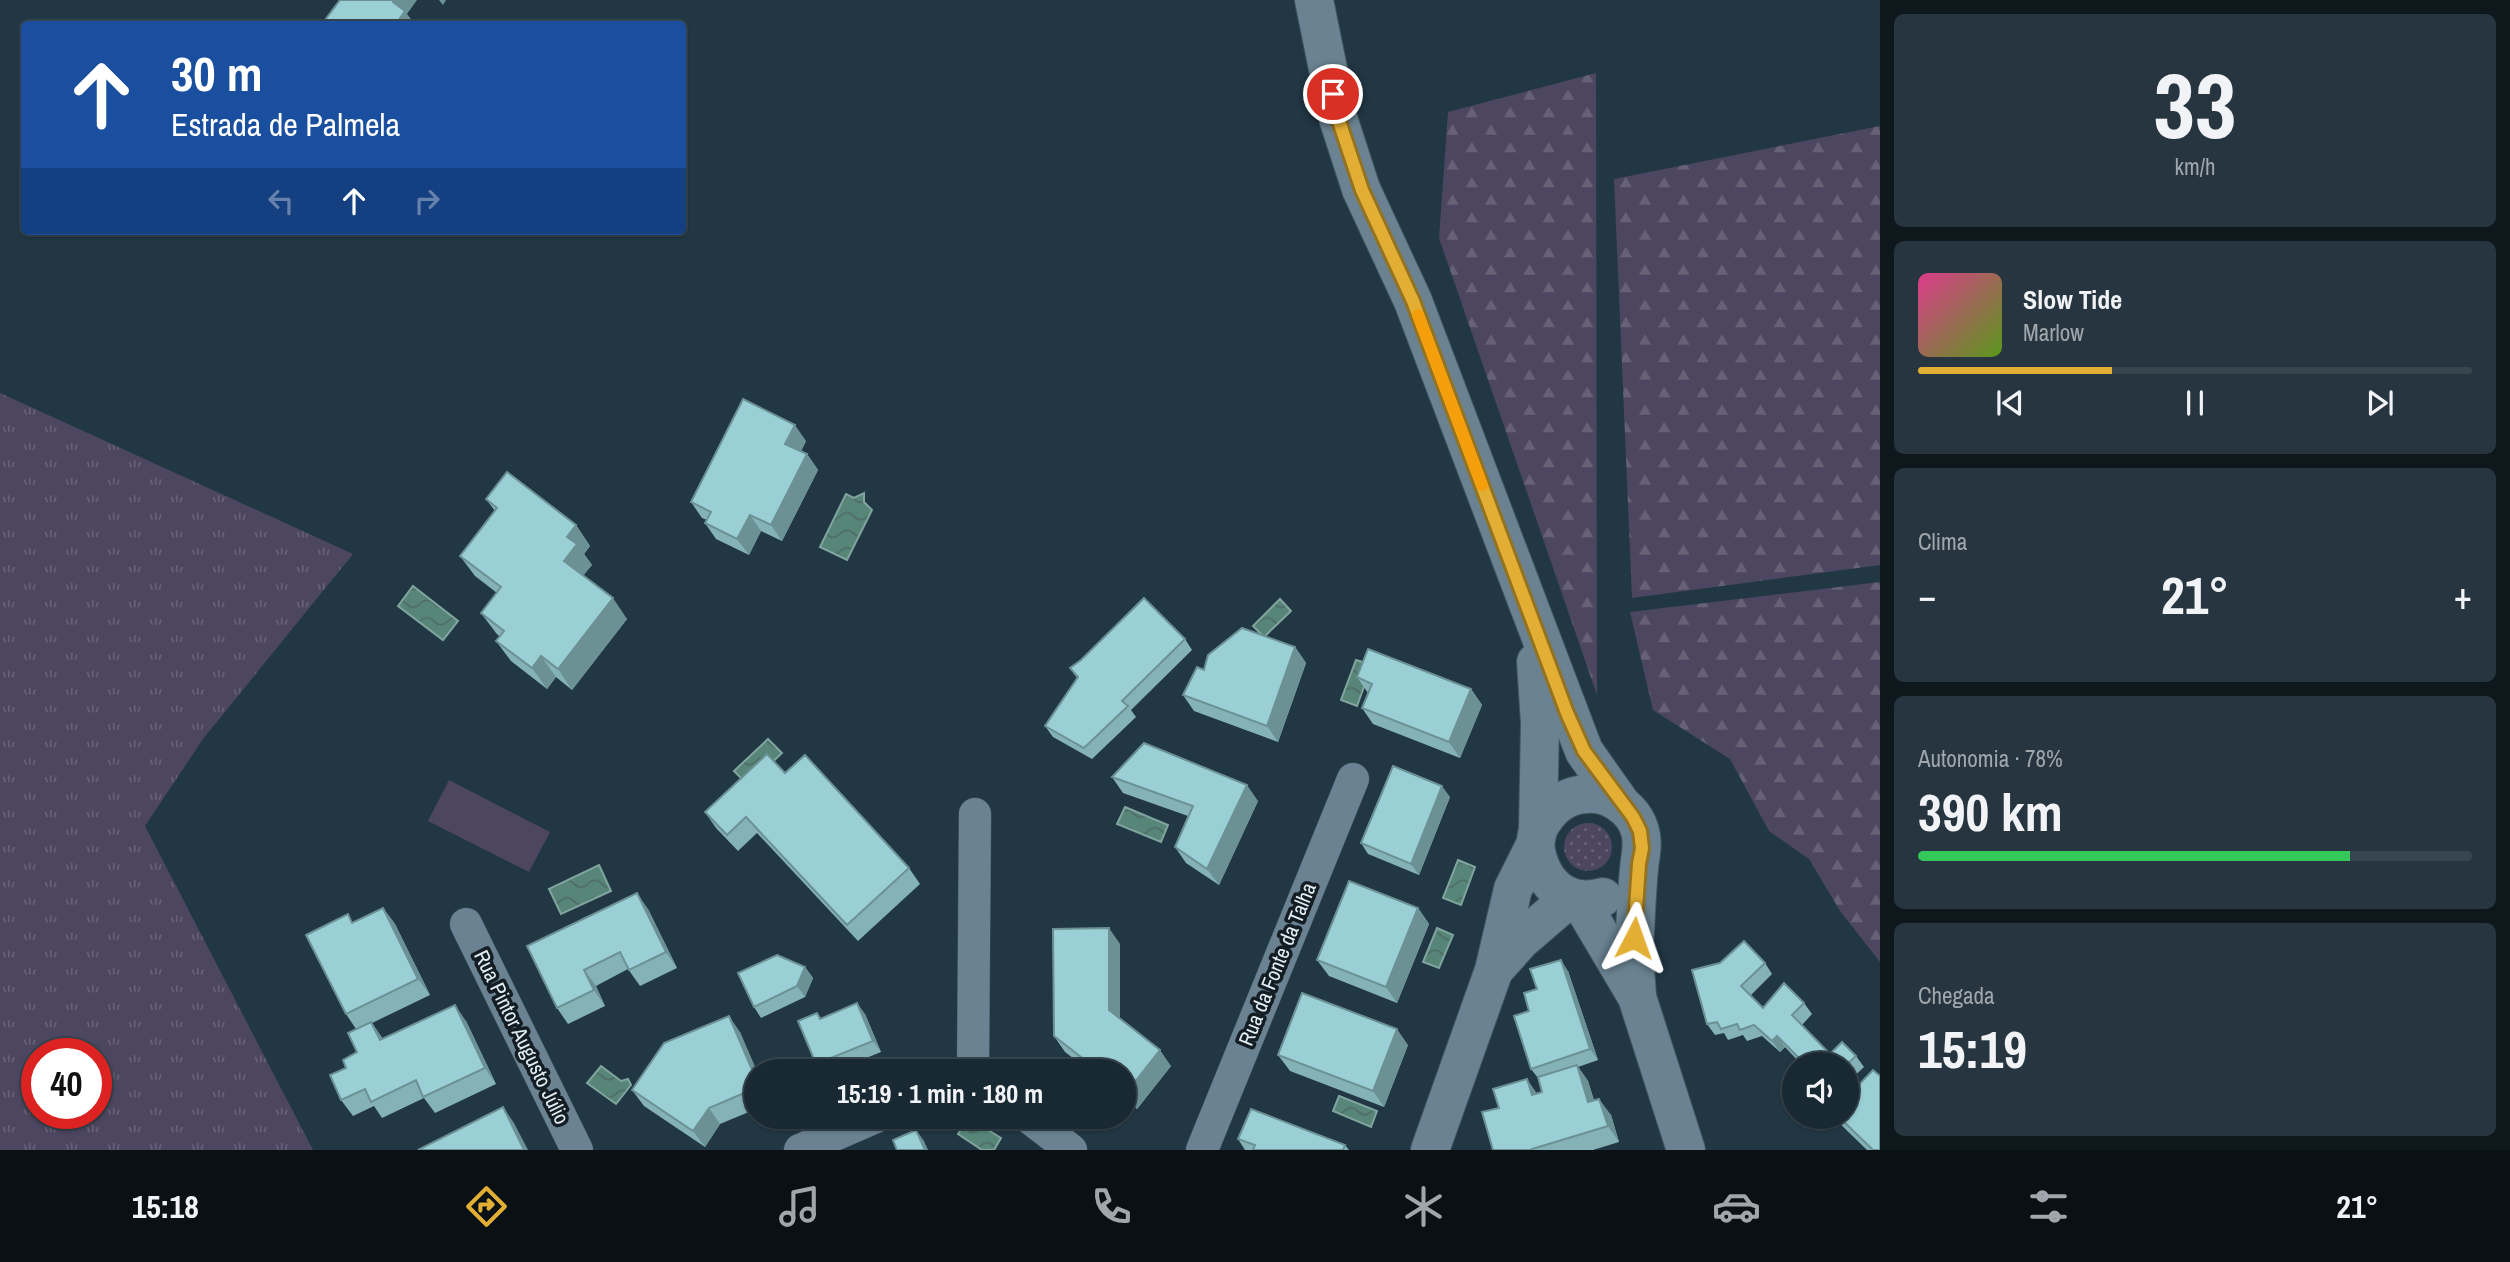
<!DOCTYPE html>
<html lang="pt">
<meta charset="utf-8">
<style>
body{margin:0;font-family:"Archivo Narrow",sans-serif;background:#26353f;color:#f1f3f6;height:100vh;display:flex;flex-direction:column;font-size:26px;white-space:nowrap}
*{box-sizing:border-box;margin:0}
p{font-size:23px;color:#9fa6ac}
.icon{flex:none;width:38px;height:38px;fill:none;stroke:currentColor;stroke-width:2;stroke-linecap:round;stroke-linejoin:round}
.map{position:relative;flex:1;overflow:hidden}
.sheet{display:flex;flex-direction:column;gap:14px;padding:14px;background:#0e171c;width:630px}
.sheet>*{flex:none}
.hud{position:absolute;left:21px;top:21px;width:665px;height:214px;border-radius:7px;box-shadow:0 2px 5px #0004,0 0 0 2px #37454e;background:#1a4fa0;color:#fff;overflow:hidden}
.fabs{position:absolute;left:1782px;top:1052px;display:grid;gap:14px}
.fabs a{display:grid;place-items:center;width:77px;height:77px;border-radius:50%;background:#192933;box-shadow:0 2px 5px #0004,0 0 0 2px #37454e;font-size:35px}
.speed{position:absolute;left:21px;top:1038px;display:flex;gap:14px;font-size:35px;font-weight:700;text-align:center}
.speed>*{display:grid;place-content:center;width:91px;height:91px;border-radius:50%;background:#192933;box-shadow:0 2px 5px #0004,0 0 0 2px #37454e;line-height:1}
.speed .limit{border:10px solid #d22;background:#fff;color:#111}
.pin{position:absolute;display:grid;place-items:center;width:60px;height:60px;color:#fff;margin:-30px;border:4px solid #fff;border-radius:50%;box-shadow:0 2px 7px #0007}
.me{position:absolute;width:77px;margin:-38px;rotate:4deg;stroke-linejoin:round;filter:drop-shadow(0 0 5px #0008)}
.turn{display:flex;align-items:center;gap:24px;height:147px;padding:0 35px;font-size:32px}
.turn .icon{width:91px;height:91px;stroke-width:2.5}
.turn b{display:block;font-size:49px;line-height:60px}
.lanes{display:flex;align-items:center;height:66px;padding:0 35px;background:#0003;justify-content:center;gap:35px;direction:ltr}
.lanes .off{opacity:.35}
.big{font-size:52px;font-weight:700;line-height:1.1}
.sheet .tile{flex:1;display:flex;flex-direction:column;justify-content:center;gap:10px;min-width:0;padding:0 24px;border-radius:10px;background:#26353f}
.sheet .dial{align-items:center;gap:0}
.dial b{font-size:91px;line-height:1}
.song{display:flex;align-items:center;gap:21px}
.cover{width:84px;height:84px;border-radius:10px;background:linear-gradient(135deg,hsl(330 70% 55%),hsl(90 70% 35%))}
.played{height:7px;border-radius:4px;background:linear-gradient(90deg,#e2af34 35%,#37454e 35%)}
.keys{display:flex;justify-content:space-around;direction:ltr}
.heat{display:flex;justify-content:space-between;align-items:center;font-size:38px;direction:ltr}
.charge{height:10px;border-radius:5px;background:linear-gradient(90deg,#34c759 78%,#37454e 0)}
.trip{position:absolute;left:744px;top:1059px;width:392px;height:70px;border-radius:35px;background:#192933;box-shadow:0 2px 5px #0004,0 0 0 2px #37454e;font-weight:700;line-height:70px;text-align:center}
.tab-bar{display:flex;height:112px;justify-content:space-around;align-items:center;background:#0a1014;color:#9fa6ac}
.tab-bar .icon{width:49px;height:49px}
.tab-bar .active{color:#e2af34}
.tab-bar b{font-size:32px;color:#f1f3f6}
main{display:flex;flex:1;min-height:0}
.map>svg:first-child{display:block}
.grass{fill:url(#grass-tufts);fill-rule:evenodd}
.forest{fill:url(#forest-firs)}
.garden{fill:url(#garden-dots)}
.pitch{fill:#4c4660}
.water{fill:url(#water-waves);stroke:#80a59e;stroke-width:2}
.lines{fill:none;stroke-linecap:round;stroke-linejoin:round}
.minor-casing{stroke:#40545f;stroke-width:33}
.tertiary-casing{stroke:#40545f;stroke-width:40}
.minor{stroke:#6a8291;stroke-width:32}
.tertiary{stroke:#6a8291;stroke-width:38}
.wall{fill:#84b2b7}
.shaded-wall{fill:#6c9195}
.building{fill:#9acfd5;stroke:#6c9195;stroke-width:2}
.route-casing{stroke:#937222;stroke-width:18}
.route{stroke:#e2af34;stroke-width:12}
.slow{stroke:#f59e0b;stroke-width:12}
.labels{text-anchor:middle;dominant-baseline:central;stroke-width:7;stroke-linejoin:round;paint-order:stroke}
.street-label{font-size:21px;fill:#e0edf5;stroke:#131d23}
</style>
<main>
<div class="map">
<svg width="1880" height="1150" viewBox="0 0 1880 1150">
<defs>
<pattern id="grass-tufts" width="24" height="20" patternUnits="userSpaceOnUse" patternTransform="scale(1.75)"><rect width="24" height="20" fill="#4c4660"/><path d="M3 7l-1-3M5 7V3M7 7l1-3M15 17l-1-3M17 17v-4M19 17l1-3" fill="none" stroke="#666177"/></pattern>
<pattern id="forest-firs" width="22" height="20" patternUnits="userSpaceOnUse" patternTransform="scale(1.75)"><rect width="22" height="20" fill="#4c4660"/><path d="M5 1l3.5 6h-7zM16 11l3.5 6h-7z" fill="#666177"/></pattern>
<pattern id="garden-dots" width="8" height="8" patternUnits="userSpaceOnUse" patternTransform="scale(1.75)"><rect width="8" height="8" fill="#4c4660"/><path d="M2 2h.1M6 6h.1" fill="none" stroke="#666177" stroke-width="1.8" stroke-linecap="round"/></pattern>
<pattern id="water-waves" width="16" height="10" patternUnits="userSpaceOnUse" patternTransform="scale(1.75)"><rect width="16" height="10" fill="#578679"/><path d="M0 5q4-4 8 0t8 0" fill="none" stroke="#4f6d66"/></pattern>
</defs>
<rect width="100%" height="100%" fill="#213744"/>
<path class="grass" d="M0,393L353,554L203,739L145,826L313,1150H0ZM37,1054H96V1113H37Z"/>
<g class="forest">
<polygon points="1596,73 1597,695 1439,238 1448,112"/>
<polygon points="1880,126 1880,565 1632,598 1614,179"/>
<polygon points="1880,582 1880,962 1840,911 1809,859 1769,831 1730,759 1653,710 1630,612"/>
</g>
<circle class="garden" cx="1588" cy="847" r="24"/>
<polygon class="pitch" points="449,780 550,832 529,872 428,821"/>
<g class="water">
<polygon points="864,493 864,502 872,510 847,560 820,547 846,494 854,498"/>
<polygon points="413,586 458,621 443,640 398,606"/>
<polygon points="1280,599 1291,611 1264,637 1253,626"/>
<polygon points="1356,660 1372,665 1357,706 1341,700"/>
<polygon points="768,739 782,753 748,785 734,771"/>
<polygon points="1125,807 1168,825 1161,842 1117,824"/>
<polygon points="1458,860 1475,867 1461,905 1443,898"/>
<polygon points="599,865 611,891 561,914 549,889"/>
<polygon points="1437,928 1453,935 1439,968 1423,962"/>
<polygon points="601,1066 621,1081 628,1079 631,1085 616,1104 587,1083"/>
<polygon points="1339,1096 1377,1111 1371,1127 1333,1111"/>
<polygon points="969,1118 1001,1138 994,1150 982,1150 958,1134"/>
</g>
<g class="lines">
<g class="minor-casing">
<g id="minor">
<polyline points="466,924 577,1150"/>
<polyline points="973,1071 975,814"/>
<polyline points="1027,1116 1071,1150"/>
<polyline points="800,1150 878,1116"/>
<polyline points="1202,1150 1353,779"/>
</g>
</g>
<g class="tertiary-casing">
<g id="tertiary">
<polyline points="1314,0 1338,118 1361,189 1413,301 1584,751 1622,805"/>
<path d="M1538,829C1549,809 1563,795 1587,794C1610,792 1634,809 1640,831C1644,844 1640,856 1639,869C1637,890 1636,911 1635,933C1633,954 1636,976 1637,997"/>
<path d="M1535,845C1540,881 1564,908 1603,897"/>
<polyline points="1579,899 1637,997 1686,1150"/>
<polyline points="1495,969 1521,940 1571,897"/>
<polyline points="1430,1150 1494,970 1513,889 1535,845 1538,829 1540,723 1536,662"/>
</g>
</g>
<use href="#minor" class="minor"/>
<use href="#tertiary" class="tertiary"/>
</g>
<g class="wall">
<polygon points="806,441 801,451 807,454 818,470 782,541 761,531 749,555 716,539 705,523 707,520 702,518 691,502"/>
<polygon points="486,499 576,525 590,546 584,554 592,565 583,575 627,619 572,690 556,677 547,689 511,661 496,641 500,637 496,633 481,613 497,593 475,576 460,556 495,511"/>
<polygon points="1185,639 1192,650 1131,710 1136,717 1092,759 1053,737 1045,726 1077,678 1070,668"/>
<polygon points="1295,647 1306,663 1278,742 1194,711 1183,695 1204,670"/>
<polygon points="1357,677 1471,689 1482,705 1460,758 1373,724 1362,708 1368,693"/>
<polygon points="785,773 909,868 920,884 858,941 757,833 738,851 716,828 705,812"/>
<polygon points="1112,777 1258,801 1219,885 1186,863 1175,847 1188,816 1123,793"/>
<polygon points="1450,797 1419,875 1368,854 1361,843"/>
<polygon points="383,908 395,924 430,995 372,1023 383,1039 466,1021 496,1084 435,1113 424,1098 382,1118 374,1106 353,1116 341,1100 346,1068 357,1052 356,1029 346,1014 353,922"/>
<polygon points="1418,908 1429,924 1397,1003 1329,976 1317,960"/>
<polygon points="648,909 677,968 640,986 628,969 596,986 605,1006 568,1024 557,1008 527,946"/>
<polygon points="1120,944 1120,1019 1171,1066 1137,1109 1124,1098 1124,1071 1090,1071 1065,1052 1054,1036"/>
<polygon points="1765,963 1772,974 1751,995 1763,1008 1804,1003 1812,1014 1802,1025 1830,1054 1856,1056 1864,1067 1846,1084 1846,1064 1801,1064 1785,1047 1780,1052 1762,1036 1747,1041 1743,1035 1728,1040 1724,1033 1715,1035 1707,1024 1692,970"/>
<polygon points="805,967 813,978 805,997 761,1018 754,1007"/>
<polygon points="1568,971 1598,1060 1578,1067 1588,1081 1594,1100 1611,1115 1619,1142 1593,1150 1493,1150 1499,1108 1542,1092 1538,1078 1531,1069 1529,1011 1537,989"/>
<polygon points="817,1013 821,1018 865,1014 881,1052 834,1071 821,1071 816,1064"/>
<polygon points="740,1032 756,1071 756,1109 720,1124 705,1147 644,1106 632,1090"/>
<polygon points="1408,1045 1384,1107 1290,1071 1278,1055"/>
<polygon points="1832,1116 1846,1116 1880,1150 1867,1150"/>
<polygon points="1238,1139 1345,1145 1349,1150 1245,1150"/>
</g>
<g class="shaded-wall">
<polygon points="394,0 417,0 407,14 415,24 396,24 393,2"/>
<polygon points="439,0 446,0 443,5"/>
<polygon points="795,425 806,441 797,460 785,444"/>
<polygon points="807,454 818,470 782,541 771,525"/>
<polygon points="750,515 761,531 749,555 737,539"/>
<polygon points="576,525 590,546 584,554 592,565 579,581 564,561 567,537"/>
<polygon points="613,598 627,619 572,690 558,669"/>
<polygon points="1295,647 1306,663 1278,742 1267,726"/>
<polygon points="541,656 556,677 547,689 532,668"/>
<polygon points="1471,689 1482,705 1460,758 1449,742"/>
<polygon points="1247,785 1258,801 1219,885 1207,869"/>
<polygon points="1442,786 1450,797 1419,875 1411,864"/>
<polygon points="637,893 648,909 677,968 666,952"/>
<polygon points="383,908 395,924 430,995 418,979"/>
<polygon points="1418,908 1429,924 1397,1003 1386,987"/>
<polygon points="1109,928 1120,944 1120,1026 1109,1010"/>
<polygon points="1561,960 1568,971 1598,1060 1590,1049"/>
<polygon points="805,967 813,978 805,997 797,986"/>
<polygon points="584,970 596,986 605,1006 594,990"/>
<polygon points="857,1003 865,1014 881,1052 873,1041"/>
<polygon points="455,1005 466,1021 496,1084 485,1068"/>
<polygon points="729,1016 740,1032 757,1071 756,1071 756,1079"/>
<polygon points="371,1022 382,1038 391,1056 380,1040"/>
<polygon points="1397,1029 1408,1045 1384,1107 1373,1091"/>
<polygon points="1777,1036 1785,1047 1780,1052 1772,1041"/>
<polygon points="1160,1050 1171,1066 1137,1109 1126,1093"/>
<polygon points="1577,1065 1588,1081 1599,1118 1588,1102"/>
<polygon points="1527,1079 1538,1095 1532,1095"/>
<polygon points="1599,1099 1611,1115 1619,1142 1608,1126"/>
<polygon points="503,1107 514,1123 528,1150 524,1150"/>
<polygon points="709,1108 720,1124 705,1147 693,1131"/>
<polygon points="916,1130 924,1141 928,1150 925,1150"/>
</g>
<g class="building">
<polygon points="340,0 394,0 393,2 405,11 396,24 322,24"/>
<polygon points="743,399 795,425 785,444 807,454 771,525 750,515 737,539 705,523 711,512 691,502"/>
<polygon points="507,472 576,525 567,537 577,544 564,561 613,598 558,669 541,656 532,668 496,641 504,631 481,613 501,587 460,556 497,508 486,499"/>
<polygon points="1144,598 1185,639 1122,701 1128,706 1084,748 1045,726 1078,677 1070,668 1081,660"/>
<polygon points="1242,628 1295,647 1267,726 1183,695 1197,667 1204,670 1208,655"/>
<polygon points="1368,649 1471,689 1449,742 1362,708 1372,684 1357,677"/>
<polygon points="1144,743 1247,785 1207,869 1175,847 1193,806 1112,777"/>
<polygon points="767,754 785,773 805,755 909,868 847,925 746,817 727,835 705,812"/>
<polygon points="1393,766 1442,786 1411,864 1361,843"/>
<polygon points="1349,881 1418,908 1386,987 1317,960"/>
<polygon points="637,893 666,952 629,970 620,952 584,970 594,990 557,1008 527,946"/>
<polygon points="383,908 418,979 346,1014 306,935 348,914 352,923"/>
<polygon points="1109,928 1109,1010 1160,1050 1126,1093 1124,1091 1124,1071 1099,1071 1054,1036 1053,929"/>
<polygon points="1744,941 1765,963 1741,986 1763,1008 1784,983 1804,1003 1792,1015 1830,1054 1842,1042 1856,1056 1846,1065 1846,1064 1805,1064 1777,1036 1772,1041 1754,1025 1740,1030 1737,1024 1721,1029 1717,1022 1707,1024 1692,970 1720,963"/>
<polygon points="777,955 805,967 797,986 754,1007 738,973"/>
<polygon points="1561,960 1590,1049 1531,1069 1514,1016 1529,1011 1524,993 1537,989 1530,969"/>
<polygon points="1302,993 1397,1029 1373,1091 1278,1055"/>
<polygon points="857,1003 873,1041 816,1064 798,1021 817,1013 820,1019"/>
<polygon points="455,1005 485,1068 423,1097 416,1080 371,1102 365,1089 341,1100 330,1075 346,1068 343,1060 357,1052 348,1033 371,1022 380,1040"/>
<polygon points="729,1016 756,1079 756,1088 709,1108 693,1131 632,1090 664,1043"/>
<polygon points="1577,1065 1588,1102 1599,1099 1608,1126 1532,1149 1532,1150 1493,1150 1482,1112 1499,1108 1493,1089 1527,1079 1532,1095 1542,1092 1538,1077"/>
<polygon points="1873,1070 1880,1076 1880,1150 1873,1150 1838,1116 1846,1116 1846,1091 1850,1094"/>
<polygon points="503,1107 524,1150 418,1150"/>
<polygon points="1251,1109 1345,1145 1343,1150 1253,1150 1255,1145 1238,1139"/>
<polygon points="916,1130 925,1150 897,1150 893,1140"/>
</g>
<g class="lines">
<g class="route-casing">
<polyline id="route" points="1333,94 1338,118 1362,190 1413,301 1567,713 1584,751 1633,817 1640,831 1642,848 1639,864 1634,938"/>
</g>
<use href="#route" class="route"/>
<polyline class="slow" points="1418,315 1482,485"/>
</g>
<g class="labels">
<g class="street-label">
<text transform="translate(1277 964) rotate(-68)">Rua da Fonte da Talha</text>
<text transform="translate(522 1037) rotate(64)">Rua Pintor Augusto Júlio</text>
</g>
</g>
</svg>
<div class="fabs">
<a><svg class="icon" aria-label="sound" viewBox="0 0 24 24"><path d="M4 9h4l5-4v14l-5-4H4zM17 9q2 3 0 6"/></svg></a>
</div>
<div class="speed"><div class="limit">40</div></div>
<div class="pin" style="left:1333px;top:94px;background:#d93025"><svg class="icon" aria-label="arrive" viewBox="0 0 24 24"><path d="M6 21V4h12l-3 4 3 4H6"/></svg></div>
<svg class="me" style="left:1634px;top:938px" viewBox="-20 -20 40 40"><path d="M0-17L14 15 0 8-14 15z" fill="#e2af34" stroke="#fff" stroke-width="4"/></svg>
<div class="trip">15:19 · 1 min · 180 m</div>
<div class="hud">
<div class="turn"><svg class="icon" aria-label="ahead" viewBox="0 0 24 24"><path d="M12 20V5M6 11l6-6 6 6"/></svg><div><b>30 m</b>Estrada de Palmela</div></div>
<div class="lanes"><svg class="icon off" aria-label="left" viewBox="0 0 24 24"><path d="M17 20v-9H6M10 6l-5 5 5 5"/></svg><svg class="icon" aria-label="ahead" viewBox="0 0 24 24"><path d="M12 20V5M6 11l6-6 6 6"/></svg><svg class="icon off" aria-label="right" viewBox="0 0 24 24"><path d="M7 20v-9h11M14 6l5 5-5 5"/></svg></div>
</div>
</div>
<section class="sheet">
<div class="tile dial"><b>33</b><p>km/h</p></div>
<div class="tile">
<div class="song"><i class="cover"></i><div><b>Slow Tide</b><p>Marlow</p></div></div>
<div class="played"></div>
<div class="keys"><svg class="icon" aria-label="previous" viewBox="0 0 24 24"><path d="M18 5L8 12l10 7zM5 5v14"/></svg><svg class="icon" aria-label="pause" viewBox="0 0 24 24"><path d="M8 5v14M16 5v14"/></svg><svg class="icon" aria-label="next" viewBox="0 0 24 24"><path d="M6 5l10 7-10 7zM19 5v14"/></svg></div>
</div>
<div class="tile"><p>Clima</p>
<div class="heat"><a>−</a><b class="big">21°</b><a>+</a></div>
</div>
<div class="tile"><p>Autonomia · 78%</p><b class="big">390 km</b><div class="charge"></div></div>
<div class="tile"><p>Chegada</p><b class="big">15:19</b></div>
</section>
</main>
<nav class="tab-bar">
<b>15:18</b>
<svg class="icon active" aria-label="directions" viewBox="0 0 24 24"><path d="M12 3l9 9-9 9-9-9zM9 14v-3h6M13 9l2 2-2 2"/></svg>
<svg class="icon" aria-label="music" viewBox="0 0 24 24"><path d="M9 18V5l10-2v13"/><circle cx="6" cy="18" r="3"/><circle cx="16" cy="16" r="3"/></svg>
<svg class="icon" aria-label="phone" viewBox="0 0 24 24"><path d="M5 4h4l2 5-3 2q2 4 5 5l2-3 5 2v4C11 20 4 13 5 4z"/></svg>
<svg class="icon" aria-label="climate" viewBox="0 0 24 24"><path d="M12 3v18M4 7l16 10M4 17L20 7"/></svg>
<svg class="icon" aria-label="car" viewBox="0 0 24 24"><path d="M5 17H2v-5l4-1 3-4h7l3 4 3 1v5h-3M9 17h6M6 11h13"/><circle cx="7" cy="17" r="2"/><circle cx="17" cy="17" r="2"/></svg>
<svg class="icon" aria-label="filters" viewBox="0 0 24 24"><path d="M4 7h16M4 17h16"/><circle cx="9" cy="7" r="2"/><circle cx="15" cy="17" r="2"/></svg>
<b>21°</b>
</nav>
